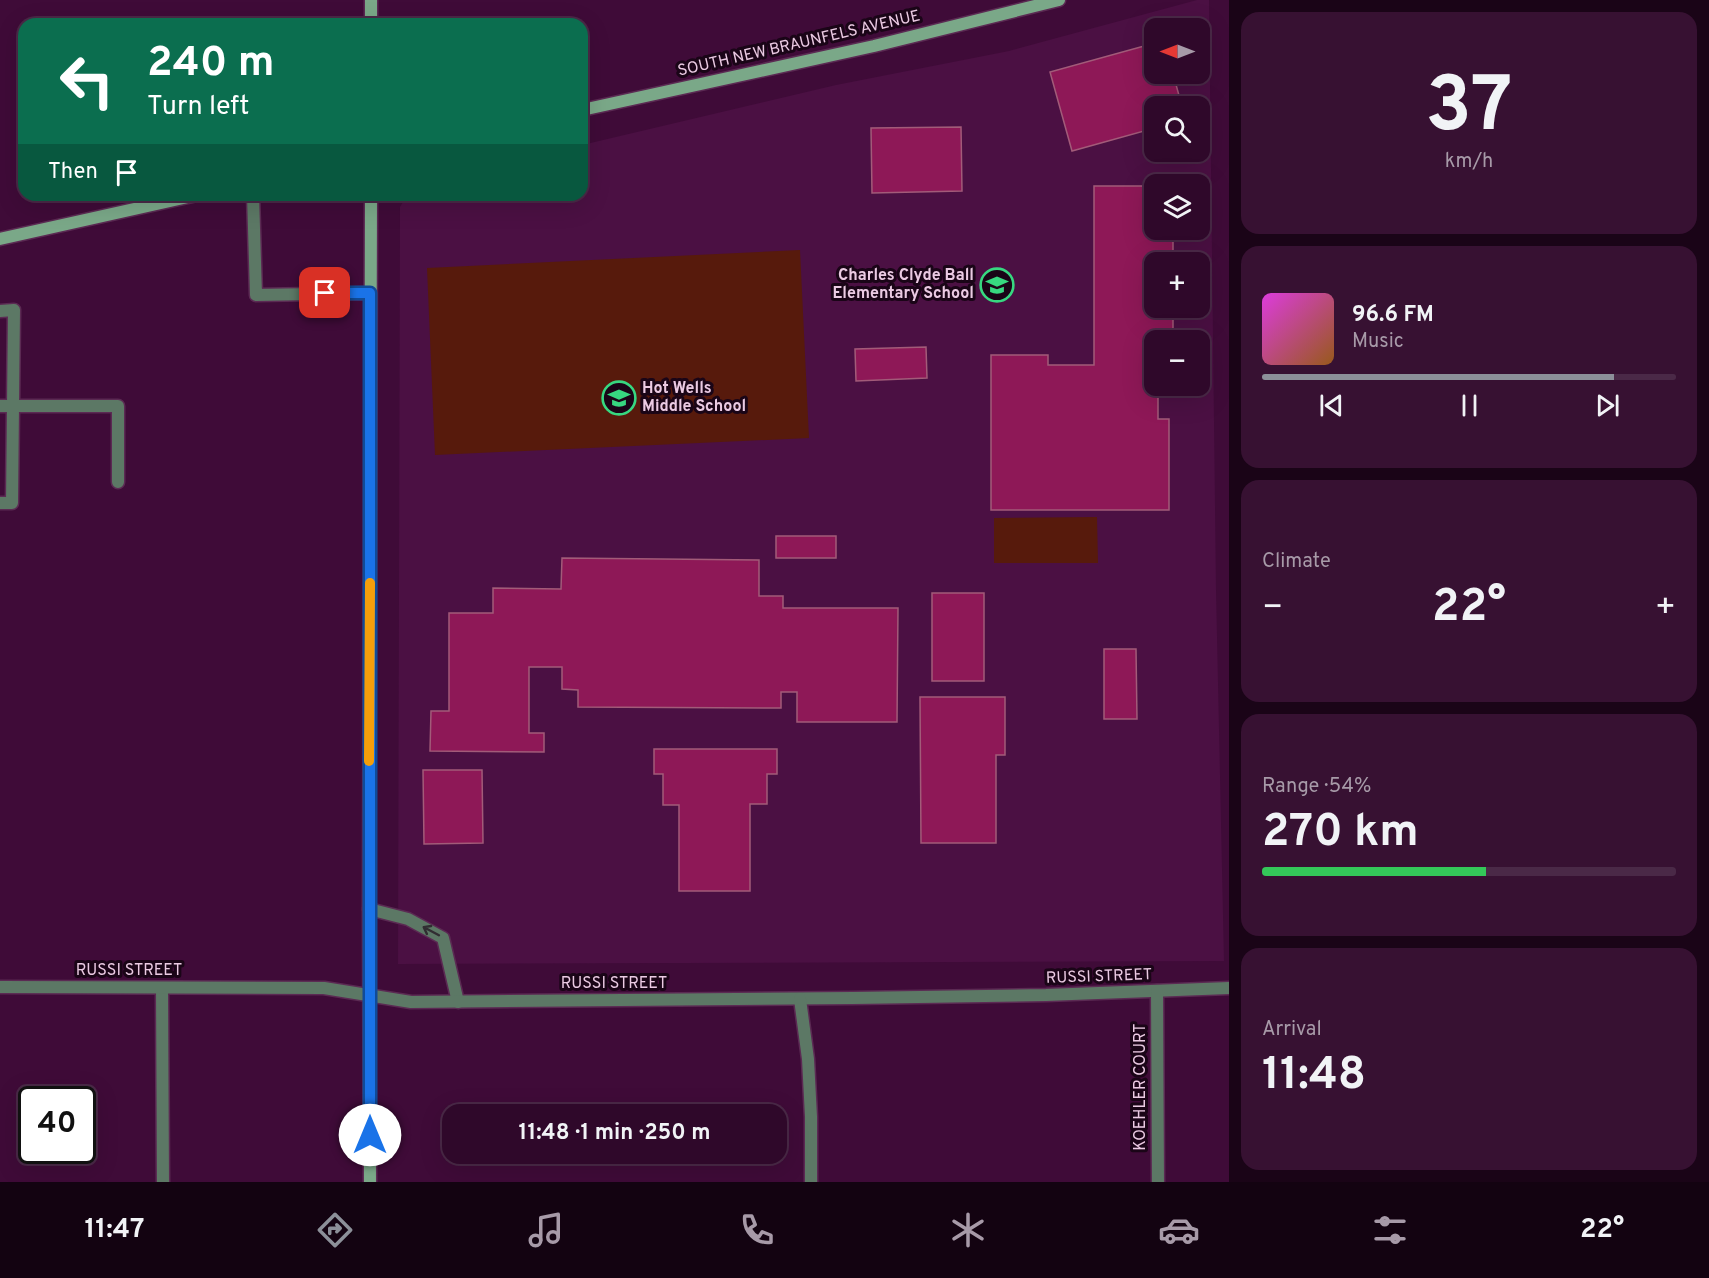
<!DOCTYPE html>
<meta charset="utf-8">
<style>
body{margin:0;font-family:Overpass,sans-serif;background:#371132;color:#f1f3f6;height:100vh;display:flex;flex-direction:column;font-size:22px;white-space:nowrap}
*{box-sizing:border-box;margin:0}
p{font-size:20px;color:#a79aa8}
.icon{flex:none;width:33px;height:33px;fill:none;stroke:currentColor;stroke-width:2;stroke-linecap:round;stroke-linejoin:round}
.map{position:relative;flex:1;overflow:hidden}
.drawer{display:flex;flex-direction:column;gap:12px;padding:12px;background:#1a0417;width:480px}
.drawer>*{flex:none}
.hud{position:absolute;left:18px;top:18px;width:570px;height:183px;border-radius:18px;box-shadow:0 6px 24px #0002,0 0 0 2px #4a2947;background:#0b6e4f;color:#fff;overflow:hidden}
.needle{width:39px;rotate:270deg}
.tools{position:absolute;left:1144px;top:18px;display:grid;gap:12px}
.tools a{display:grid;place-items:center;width:66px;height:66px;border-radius:12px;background:#2f082a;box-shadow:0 6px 24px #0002,0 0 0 2px #4a2947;font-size:30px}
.speed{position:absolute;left:18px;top:1086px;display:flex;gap:12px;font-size:30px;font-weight:700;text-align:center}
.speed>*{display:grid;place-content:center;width:78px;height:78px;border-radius:50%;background:#2f082a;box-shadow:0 6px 24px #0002,0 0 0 2px #4a2947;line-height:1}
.speed .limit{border:3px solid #111;border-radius:9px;background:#fff;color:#111}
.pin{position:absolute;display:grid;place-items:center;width:51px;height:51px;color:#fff;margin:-26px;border-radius:12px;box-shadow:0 3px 9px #0006}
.me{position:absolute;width:66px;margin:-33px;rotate:0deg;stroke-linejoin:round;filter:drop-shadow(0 0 4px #0008)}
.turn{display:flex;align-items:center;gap:21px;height:126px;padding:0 30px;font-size:27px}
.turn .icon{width:78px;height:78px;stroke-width:2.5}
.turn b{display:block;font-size:42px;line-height:51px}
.then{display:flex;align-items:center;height:57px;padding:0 30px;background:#0003;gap:12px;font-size:22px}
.big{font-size:45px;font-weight:700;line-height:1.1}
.drawer .widget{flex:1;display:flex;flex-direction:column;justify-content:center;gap:9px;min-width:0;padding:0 21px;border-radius:18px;background:#371132}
.drawer .dial{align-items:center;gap:0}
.dial b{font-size:78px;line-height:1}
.song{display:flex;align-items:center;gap:18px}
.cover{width:72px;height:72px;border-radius:9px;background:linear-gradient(135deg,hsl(300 70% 55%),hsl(30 70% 35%))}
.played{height:6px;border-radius:3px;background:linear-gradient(90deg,#8c9099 85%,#4a2947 85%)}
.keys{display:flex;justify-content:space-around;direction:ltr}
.heat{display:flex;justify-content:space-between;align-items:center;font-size:33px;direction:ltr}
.charge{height:9px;border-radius:4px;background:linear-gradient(90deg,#34c759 54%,#4a2947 0)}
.trip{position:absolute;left:442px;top:1104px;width:345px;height:60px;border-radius:18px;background:#2f082a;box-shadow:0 6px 24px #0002,0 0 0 2px #4a2947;font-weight:700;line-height:60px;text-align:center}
.dock{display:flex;height:96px;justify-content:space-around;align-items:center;background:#130311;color:#a79aa8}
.dock .icon{width:42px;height:42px}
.dock .selected{color:#8c9099}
.dock b{font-size:27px;color:#f1f3f6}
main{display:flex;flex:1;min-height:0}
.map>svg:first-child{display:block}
.built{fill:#4b1043;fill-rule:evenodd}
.green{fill:#571a0c}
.building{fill:#8e1857;stroke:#a25b79;stroke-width:1.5}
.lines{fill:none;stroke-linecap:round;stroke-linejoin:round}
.lane-casing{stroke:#5b2a53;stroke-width:15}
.street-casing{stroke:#5b2a53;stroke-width:15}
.secondary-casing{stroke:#5b2a53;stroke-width:15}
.lane{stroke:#5c7865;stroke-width:12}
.street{stroke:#5c7865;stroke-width:12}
.secondary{stroke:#7aa888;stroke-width:12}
.oneway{stroke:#312d32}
.route-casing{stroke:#114b97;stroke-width:15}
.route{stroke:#1a73e8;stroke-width:10}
.slow{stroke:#f59e0b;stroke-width:10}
.labels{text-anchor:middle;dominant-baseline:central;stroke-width:6;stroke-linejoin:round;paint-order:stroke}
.street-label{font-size:16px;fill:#ebcae3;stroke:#1a0517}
.poi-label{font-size:16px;font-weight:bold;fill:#ebcae3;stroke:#1a0517;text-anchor:end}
</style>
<main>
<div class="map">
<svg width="1229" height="1182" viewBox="0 0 1229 1182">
<rect width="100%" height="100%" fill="#3f0b38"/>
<path class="built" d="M1197,0H1209L1216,590L1224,961L398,964L400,207L407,195H582V145L836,85L1009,51ZM1155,28H1200V74H1155ZM1155,106H1200V152H1155ZM1155,184H1200V230H1155ZM1155,262H1200V308H1155ZM1155,340H1200V386H1155Z"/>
<g class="green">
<polygon points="800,250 809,438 435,455 427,268"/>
<polygon points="1097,517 1098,563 994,563 994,518"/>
</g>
<g class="building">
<polygon points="1155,43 1155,74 1173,74 1182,106 1155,106 1155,128 1072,151 1050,72"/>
<polygon points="961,127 962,191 872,193 871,128"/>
<polygon points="1094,186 1155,186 1155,230 1173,230 1173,262 1155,262 1155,308 1173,308 1173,340 1155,340 1155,386 1158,386 1158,419 1169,419 1169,510 991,510 991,355 1048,355 1048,365 1094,365"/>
<polygon points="926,347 927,378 856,381 855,349"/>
<rect x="776" y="536" width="60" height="22"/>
<polygon points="562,558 759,560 759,596 783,596 783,608 898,608 897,722 797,722 797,692 781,692 781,708 578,707 578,690 562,689 562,667 529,667 529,733 544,733 544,752 430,751 431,711 449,711 449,613 493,613 493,588 561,589"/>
<rect x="932" y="593" width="52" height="88"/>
<polygon points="1104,649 1136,649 1137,719 1104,719"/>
<polygon points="920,697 1005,697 1005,755 996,755 996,843 921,843"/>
<polygon points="654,749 777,749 777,774 767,774 767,804 750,804 750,891 679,891 679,805 663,805 663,774 654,774"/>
<polygon points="423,770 482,770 483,843 424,844"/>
</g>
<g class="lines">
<g class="lane-casing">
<g id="lane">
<polyline points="253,195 256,295 370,293"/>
<polyline points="0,311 14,310 12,503 0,503"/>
<polyline points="0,406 118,406 118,482"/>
<polyline points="369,909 408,919 443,938 458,1002"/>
<polyline points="162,988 163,1182"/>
</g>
</g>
<g class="street-casing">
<g id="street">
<polyline points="0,987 324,988 411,1002 853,998 1046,995 1229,988"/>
<polyline points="1157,991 1158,1182"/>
<polyline points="800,999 808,1059 811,1117 811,1182"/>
</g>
</g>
<g class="secondary-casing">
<g id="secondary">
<polyline points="371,0 371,24"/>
<polyline points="582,110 874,46 1059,0"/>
<polyline points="0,239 197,195"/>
<polyline points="370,1182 369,909 371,195"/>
</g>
</g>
<use href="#lane" class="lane"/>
<use href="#street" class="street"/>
<use href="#secondary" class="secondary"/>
</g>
<defs><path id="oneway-shaft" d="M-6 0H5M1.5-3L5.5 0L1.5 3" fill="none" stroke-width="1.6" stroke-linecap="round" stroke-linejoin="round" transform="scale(1.5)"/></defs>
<use class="oneway" href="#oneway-shaft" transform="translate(431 931) rotate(-152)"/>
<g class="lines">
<g class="route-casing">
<polyline id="route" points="325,293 370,293 370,1135"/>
</g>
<use href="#route" class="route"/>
<polyline class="slow" points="369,761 370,583"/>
</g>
<defs>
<g id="school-ring" transform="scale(1.725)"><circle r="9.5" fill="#1a0517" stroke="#37d880" stroke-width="1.5"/><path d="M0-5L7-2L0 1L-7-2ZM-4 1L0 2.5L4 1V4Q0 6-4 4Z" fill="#37d880"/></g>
</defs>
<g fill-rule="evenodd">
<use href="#school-ring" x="997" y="285"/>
<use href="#school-ring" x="619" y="398"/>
</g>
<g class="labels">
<g class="street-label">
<text transform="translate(799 44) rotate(-13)">SOUTH NEW BRAUNFELS AVENUE</text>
<text x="129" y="971">RUSSI STREET</text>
<text transform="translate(1099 977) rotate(-2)">RUSSI STREET</text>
<text x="614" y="984">RUSSI STREET</text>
<text transform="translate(1141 1087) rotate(-90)">KOEHLER COURT</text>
</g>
<g class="poi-label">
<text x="974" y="276">Charles Clyde Ball<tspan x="974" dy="18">Elementary School</tspan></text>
<text x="642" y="389" text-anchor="start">Hot Wells<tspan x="642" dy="18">Middle School</tspan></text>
</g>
</g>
</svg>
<div class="tools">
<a><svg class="needle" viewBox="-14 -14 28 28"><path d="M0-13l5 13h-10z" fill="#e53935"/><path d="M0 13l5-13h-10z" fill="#a79aa8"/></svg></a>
<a><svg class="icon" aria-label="search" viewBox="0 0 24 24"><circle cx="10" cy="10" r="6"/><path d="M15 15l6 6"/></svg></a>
<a><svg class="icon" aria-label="layers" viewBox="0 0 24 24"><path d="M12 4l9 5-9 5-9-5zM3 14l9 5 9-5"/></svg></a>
<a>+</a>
<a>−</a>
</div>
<div class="speed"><div class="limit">40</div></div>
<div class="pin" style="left:325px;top:293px;background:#d93025"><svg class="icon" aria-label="arrive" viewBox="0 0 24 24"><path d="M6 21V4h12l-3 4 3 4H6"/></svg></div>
<svg class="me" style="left:370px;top:1135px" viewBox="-20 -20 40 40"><circle r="19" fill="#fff"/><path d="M0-13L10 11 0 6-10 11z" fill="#1a73e8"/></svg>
<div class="trip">11:48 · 1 min · 250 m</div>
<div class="hud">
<div class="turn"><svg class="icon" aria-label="left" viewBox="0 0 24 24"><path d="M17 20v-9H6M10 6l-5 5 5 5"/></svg><div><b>240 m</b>Turn left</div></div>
<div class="then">Then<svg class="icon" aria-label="arrive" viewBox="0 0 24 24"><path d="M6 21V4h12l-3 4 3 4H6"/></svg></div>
</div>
</div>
<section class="drawer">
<div class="widget dial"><b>37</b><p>km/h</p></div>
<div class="widget">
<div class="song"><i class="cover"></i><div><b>96.6 FM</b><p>Music</p></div></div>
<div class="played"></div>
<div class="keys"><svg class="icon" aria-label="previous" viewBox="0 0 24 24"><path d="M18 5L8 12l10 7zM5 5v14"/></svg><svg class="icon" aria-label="pause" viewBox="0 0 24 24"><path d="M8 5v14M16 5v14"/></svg><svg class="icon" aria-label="next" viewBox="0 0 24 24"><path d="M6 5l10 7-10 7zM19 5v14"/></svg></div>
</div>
<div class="widget"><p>Climate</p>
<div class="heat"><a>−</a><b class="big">22°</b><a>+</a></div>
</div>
<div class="widget"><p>Range · 54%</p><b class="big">270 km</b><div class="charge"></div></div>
<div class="widget"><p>Arrival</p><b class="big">11:48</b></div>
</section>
</main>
<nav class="dock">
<b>11:47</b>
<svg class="icon selected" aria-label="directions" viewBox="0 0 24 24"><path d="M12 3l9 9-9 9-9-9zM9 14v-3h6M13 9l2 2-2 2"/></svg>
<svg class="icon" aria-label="music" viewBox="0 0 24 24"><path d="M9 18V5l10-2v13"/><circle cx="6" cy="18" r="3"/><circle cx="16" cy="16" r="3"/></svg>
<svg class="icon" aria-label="phone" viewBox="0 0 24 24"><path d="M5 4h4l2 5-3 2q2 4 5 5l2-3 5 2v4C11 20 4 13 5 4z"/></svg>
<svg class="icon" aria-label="climate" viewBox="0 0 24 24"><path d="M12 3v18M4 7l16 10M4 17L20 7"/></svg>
<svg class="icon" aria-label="car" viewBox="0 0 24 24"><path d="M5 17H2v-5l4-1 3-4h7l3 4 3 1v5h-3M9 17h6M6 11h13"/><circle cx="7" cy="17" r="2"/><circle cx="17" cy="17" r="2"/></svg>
<svg class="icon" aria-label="filters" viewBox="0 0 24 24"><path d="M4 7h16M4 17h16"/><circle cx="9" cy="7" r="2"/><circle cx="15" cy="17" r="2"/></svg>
<b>22°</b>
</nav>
